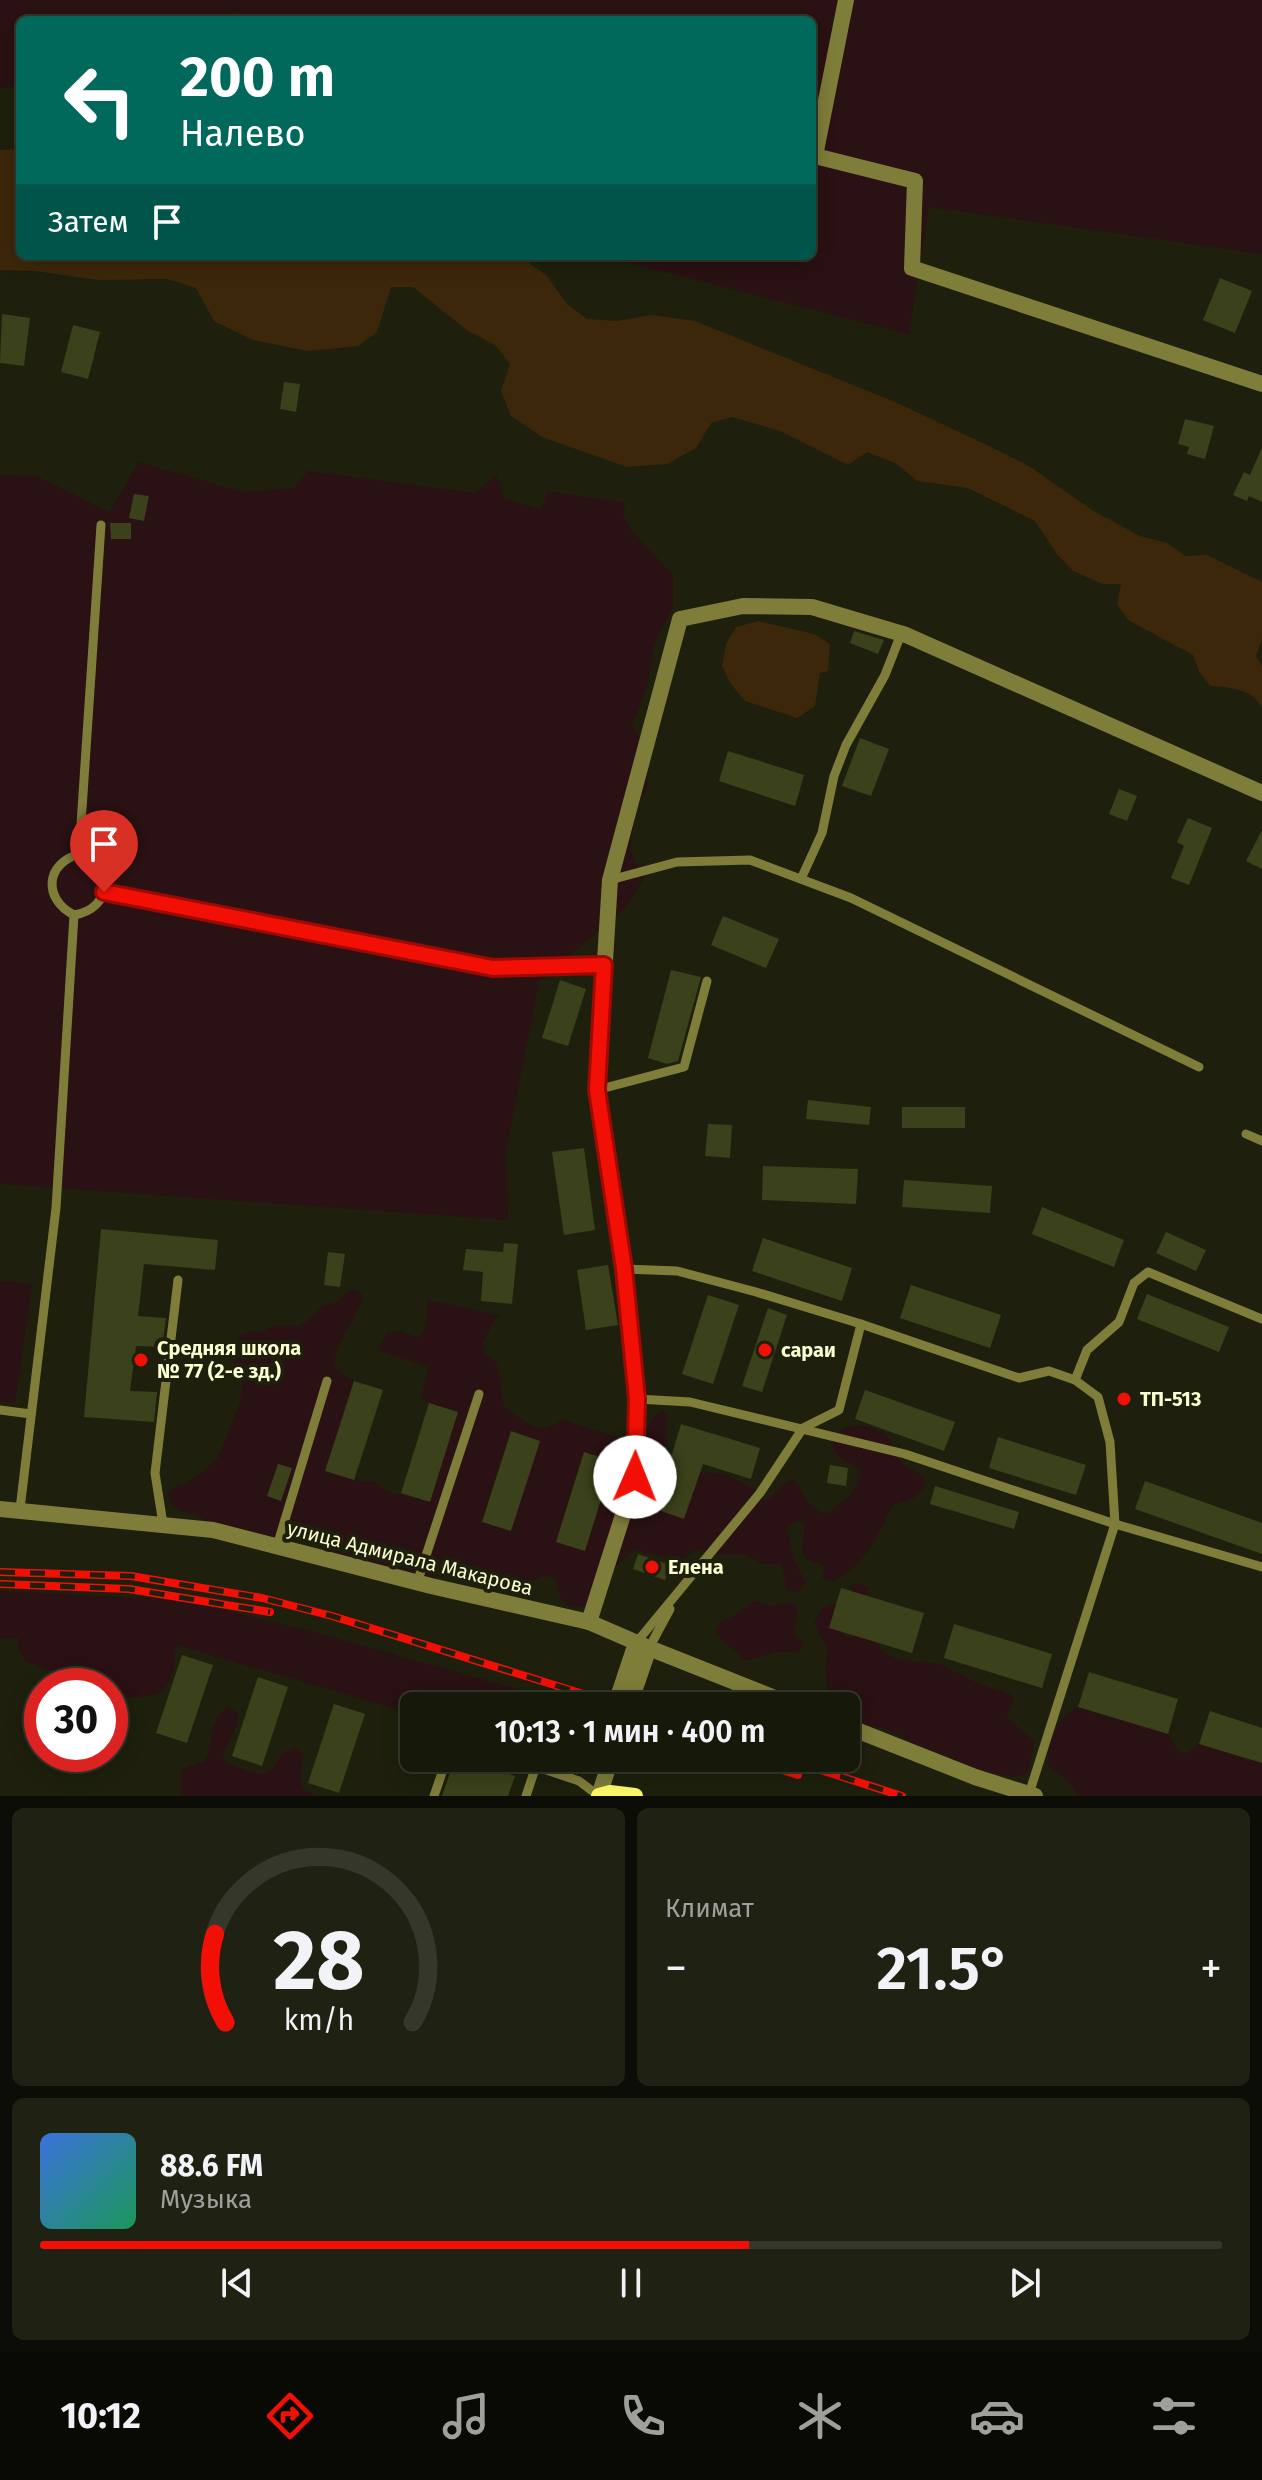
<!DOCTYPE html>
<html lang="ru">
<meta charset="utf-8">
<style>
body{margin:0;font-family:"Fira Sans",sans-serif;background:#1f2113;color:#f1f3f6;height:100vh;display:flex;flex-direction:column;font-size:30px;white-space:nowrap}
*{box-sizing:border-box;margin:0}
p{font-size:26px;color:#9ea09c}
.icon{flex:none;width:44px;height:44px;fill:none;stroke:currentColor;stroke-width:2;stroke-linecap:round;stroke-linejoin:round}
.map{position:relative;height:1796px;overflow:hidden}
.drawer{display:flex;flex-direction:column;gap:12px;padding:12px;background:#0c0d06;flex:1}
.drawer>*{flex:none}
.hud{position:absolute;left:16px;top:16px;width:800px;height:244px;border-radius:12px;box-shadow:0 4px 20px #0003,0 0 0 2px #35372b;background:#00695c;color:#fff;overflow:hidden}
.speed{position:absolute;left:24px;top:1668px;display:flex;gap:16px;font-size:40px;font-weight:700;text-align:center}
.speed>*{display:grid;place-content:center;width:104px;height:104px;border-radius:50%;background:#16180a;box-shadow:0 4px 20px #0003,0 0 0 2px #35372b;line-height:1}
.speed .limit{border:12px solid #d22;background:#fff;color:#111}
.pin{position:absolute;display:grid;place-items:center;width:68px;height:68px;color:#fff;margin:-82px -34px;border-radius:50% 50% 50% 0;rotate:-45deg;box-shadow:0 0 8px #0007}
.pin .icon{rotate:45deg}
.me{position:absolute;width:88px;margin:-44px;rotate:1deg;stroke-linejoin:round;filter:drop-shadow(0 0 6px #0008)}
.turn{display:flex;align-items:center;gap:28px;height:168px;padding:0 32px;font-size:36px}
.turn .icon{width:104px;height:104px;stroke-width:2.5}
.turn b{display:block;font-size:56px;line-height:68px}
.then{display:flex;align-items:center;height:76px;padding:0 32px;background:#0003;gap:16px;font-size:30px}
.big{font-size:60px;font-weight:600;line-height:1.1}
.drawer .widget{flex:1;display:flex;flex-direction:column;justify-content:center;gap:12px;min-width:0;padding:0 28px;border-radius:12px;background:#1f2113}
.drawer .dial{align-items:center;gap:0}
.dial svg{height:208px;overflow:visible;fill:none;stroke:#35372b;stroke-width:7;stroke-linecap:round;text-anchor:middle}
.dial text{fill:#f1f3f6;stroke:none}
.song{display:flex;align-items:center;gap:24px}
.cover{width:96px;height:96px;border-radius:12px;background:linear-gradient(135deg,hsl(220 70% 55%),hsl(150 70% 35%))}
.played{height:8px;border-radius:4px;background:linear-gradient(90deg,#f21006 60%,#35372b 60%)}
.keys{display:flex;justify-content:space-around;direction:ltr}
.heat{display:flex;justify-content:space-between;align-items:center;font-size:44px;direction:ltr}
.drawer .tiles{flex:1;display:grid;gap:12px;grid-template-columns:1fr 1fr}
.widget:last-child{grid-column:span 2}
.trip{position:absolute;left:400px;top:1692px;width:460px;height:80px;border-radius:12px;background:#16180a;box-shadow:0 4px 20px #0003,0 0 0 2px #35372b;font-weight:600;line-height:80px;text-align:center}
.tabs{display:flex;height:128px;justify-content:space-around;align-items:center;background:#090a04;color:#9ea09c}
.tabs .icon{width:56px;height:56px}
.tabs .current{color:#f21006}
.tabs b{font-size:36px;color:#f1f3f6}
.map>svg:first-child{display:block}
.green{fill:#2a1113}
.water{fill:#3c270a}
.building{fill:#3b411a}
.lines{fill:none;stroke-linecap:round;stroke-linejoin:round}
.service{stroke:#7e7d39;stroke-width:9}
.minor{stroke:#7e7d39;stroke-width:16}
.tertiary{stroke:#7e7d39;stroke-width:16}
.secondary{stroke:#fbf767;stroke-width:16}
.rail-casing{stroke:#f21006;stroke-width:8}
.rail{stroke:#1e200d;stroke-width:5;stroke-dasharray:15;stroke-linecap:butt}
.route-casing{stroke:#9d0a04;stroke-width:20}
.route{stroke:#f21006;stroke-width:14}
.poi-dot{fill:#f21006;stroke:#1e200d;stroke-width:3}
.labels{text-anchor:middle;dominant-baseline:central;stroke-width:8;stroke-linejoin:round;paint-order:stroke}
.poi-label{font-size:20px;font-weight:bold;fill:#fbfece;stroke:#1e200d;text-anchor:start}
.street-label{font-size:20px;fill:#fbfece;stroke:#1e200d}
</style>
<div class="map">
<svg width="1262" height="1796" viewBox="0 0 1262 1796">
<rect width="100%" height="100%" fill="#1e200d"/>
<g class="green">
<polygon points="0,0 1262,0 1262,254 929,207 909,334 601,256 812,256 812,20 250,20 236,11 219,20 20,20 20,85 0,89"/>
<polygon points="139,462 243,492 294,488 308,471 475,493 496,475 504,498 541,510 548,491 626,503 623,516 631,530 673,575 673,606 654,645 647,687 632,724 648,753 647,790 636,811 630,850 644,879 623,911 539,981 506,1151 508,1220 0,1184 0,475 36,476 109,512"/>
<polygon points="0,1281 32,1284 15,1403 0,1401"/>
<path d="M355,1289L363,1296C357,1320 336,1339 334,1364L339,1373L354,1381L325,1471L363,1482L374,1481L387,1491L430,1502L458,1412L429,1403L421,1397L428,1367L383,1352L379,1348L387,1332L399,1331L419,1338C426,1331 430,1309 426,1299L501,1316L495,1319L483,1342L485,1354C504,1361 499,1388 504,1406C515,1415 530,1429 545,1428C552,1427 557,1422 563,1420L625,1440L646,1432L653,1417L662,1411L667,1415L665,1457L697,1472L725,1474L760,1493L761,1498L769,1500L784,1484L793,1479C806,1493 806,1510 828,1514L854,1491L862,1470L845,1461L833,1450C832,1442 835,1433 843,1429C858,1422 880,1427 890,1440C894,1447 896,1457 901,1462C910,1471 919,1469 925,1482C919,1499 909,1500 893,1505C877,1534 866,1567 833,1581L822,1578L824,1568L821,1563C791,1560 807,1541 804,1523L798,1521L787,1527C792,1551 792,1560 806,1582L799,1592L787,1590C784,1582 785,1571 781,1564H763L745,1555L714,1554L696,1549L682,1560L665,1558L634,1549L616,1566L602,1602C590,1606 566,1613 560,1596C557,1589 558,1584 554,1577L541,1576L519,1589L508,1591L486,1578L462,1573L426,1578L403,1569H390L366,1561L359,1565L335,1559L322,1547L310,1543L264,1536L206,1523L198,1515L181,1511L171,1504L168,1494L178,1485L188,1483L218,1458L240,1403L244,1375L229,1354L240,1335L251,1331L262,1332L272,1326H300L310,1319L321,1307L337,1302L345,1294Z"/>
<path d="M860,1584L868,1587C866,1604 853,1614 841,1626V1633L848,1637L867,1635L874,1638L883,1652L899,1660L940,1664L979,1684L1012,1695L1013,1703L1006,1717L1035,1742L1027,1774L1013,1777L982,1771L915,1744L888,1730L846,1719V1706H823L828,1690L825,1666L828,1650L814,1623L822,1607L831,1604L839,1606L847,1603L852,1585Z"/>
<path d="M0,1591L163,1599L207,1606L325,1635L577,1706H414V1714L176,1645C174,1654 176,1661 173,1670C166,1701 147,1695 122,1698L105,1674L75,1663L72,1667L60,1673L25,1661L18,1646L19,1638L0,1639Z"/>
<path d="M754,1601L773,1606L790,1603L796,1606C799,1618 792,1627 796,1638L804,1642L801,1650C791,1654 785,1650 775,1652C764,1655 756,1661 743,1660C735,1648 721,1643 715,1632L722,1620L729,1619Z"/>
<path d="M228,1707L238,1713C238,1734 225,1740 223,1759C229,1766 237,1767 246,1770C281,1782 269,1757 294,1748L303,1754L300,1775L302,1789L316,1796H183L181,1794V1775L183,1769L205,1761C213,1743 210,1718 228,1707Z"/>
<path d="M1078,1707L1168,1734C1179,1754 1181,1760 1199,1744L1262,1763V1796H1079L1067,1780L1048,1766C1047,1741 1056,1719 1078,1707Z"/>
</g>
<g class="water">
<path d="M20,149V256H519L546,275L567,304L587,319L617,321L651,315L695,321L895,402L991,447L1029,466L1095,512L1140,536L1167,543L1186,556L1207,555L1262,582V639L1256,656L1262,667V708C1252,688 1229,687 1210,686L1200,673L1193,655L1128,620L1117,604L1121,584H1103L1073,571L1057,554L1035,521L968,488L918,481L895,463L867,452L848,465L780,431L732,417L711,423L696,448L667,464L627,467L542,437L511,416L501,391L510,364L495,345L468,331L413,287H391L377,332L358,346L308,351L253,340L214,321L196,288L167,279L98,280L36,271L0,270V150Z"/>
<polygon points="758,621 814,634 830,644 828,671 820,673 815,706 797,718 745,701 731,684 722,666 726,644 736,627"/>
</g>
<g class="building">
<polygon points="1220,278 1252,291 1235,333 1203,320"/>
<polygon points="2,314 30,318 24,366 0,363"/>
<polygon points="73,325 100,332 88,379 61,372"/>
<polygon points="284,382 300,384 296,412 280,409"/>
<polygon points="1185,419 1214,426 1205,459 1187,454 1189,447 1178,444"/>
<polygon points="1262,447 1262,502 1249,496 1247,501 1233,495 1244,472 1250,475"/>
<polygon points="134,494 149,496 144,521 129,518"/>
<polygon points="110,523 131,523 131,539 111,539"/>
<polygon points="854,631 884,640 878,654 850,643"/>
<polygon points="860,738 889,749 871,796 842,786"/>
<polygon points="728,751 804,775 795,806 719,781"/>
<polygon points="1119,789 1137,796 1127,821 1109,814"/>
<polygon points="1188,818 1212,828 1189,885 1171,878 1184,846 1177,842"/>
<polygon points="1262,830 1262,869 1246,861"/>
<polygon points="723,916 779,939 766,968 711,945"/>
<polygon points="671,970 701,977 678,1061 667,1064 648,1058"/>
<polygon points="560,980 586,989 568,1046 542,1038"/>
<polygon points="808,1100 871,1107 869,1125 806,1119"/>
<rect x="902" y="1107" width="63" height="21"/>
<polygon points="708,1124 732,1125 730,1158 705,1156"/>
<polygon points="584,1148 595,1230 564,1235 552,1152"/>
<polygon points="763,1166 858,1169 856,1204 762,1200"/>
<polygon points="904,1180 992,1186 990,1213 902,1207"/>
<polygon points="1042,1207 1124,1240 1114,1267 1032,1234"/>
<polygon points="101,1229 218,1240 215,1270 144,1264 138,1316 166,1318 162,1347 136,1346 130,1391 157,1392 154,1422 84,1417"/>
<polygon points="1166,1232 1206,1250 1196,1271 1156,1253"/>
<polygon points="763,1238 852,1268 842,1301 752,1271"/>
<polygon points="504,1243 518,1244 512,1304 481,1301 483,1272 463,1270 466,1249 503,1252"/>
<polygon points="328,1252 345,1254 340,1287 324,1285"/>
<polygon points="608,1265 618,1325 586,1330 577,1270"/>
<polygon points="911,1285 1001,1315 990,1348 900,1318"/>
<polygon points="1147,1294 1229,1327 1219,1352 1137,1319"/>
<polygon points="708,1295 739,1305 713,1384 682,1374"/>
<polygon points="768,1308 787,1315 762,1392 742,1386"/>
<polygon points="354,1381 383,1390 354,1480 325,1471"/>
<polygon points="865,1390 955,1422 944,1451 855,1419"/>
<polygon points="429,1403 458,1412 430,1502 401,1493"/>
<polygon points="681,1424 760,1448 751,1479 703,1464 684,1519 638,1503 648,1471 665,1477"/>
<polygon points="511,1431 540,1441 511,1531 482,1522"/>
<polygon points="998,1437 1086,1465 1076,1495 989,1468"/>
<polygon points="584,1452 613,1461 585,1551 556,1542"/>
<polygon points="278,1464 292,1468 281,1501 267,1496"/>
<polygon points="830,1465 848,1468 846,1486 827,1483"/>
<polygon points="1145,1481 1262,1523 1262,1554 1135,1509"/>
<polygon points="935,1486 1019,1512 1014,1529 930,1504"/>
<polygon points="638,1554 670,1565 665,1580 633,1569"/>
<polygon points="841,1588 924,1613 912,1653 829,1628"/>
<polygon points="954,1624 1052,1654 1042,1688 944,1658"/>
<polygon points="182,1655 213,1665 187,1743 156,1733"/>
<polygon points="1089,1672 1178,1699 1168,1734 1078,1707"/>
<polygon points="258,1677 288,1687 262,1766 232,1756"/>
<polygon points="334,1704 365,1714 339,1793 308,1783"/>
<polygon points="1210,1711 1262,1728 1262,1763 1199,1744"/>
<polygon points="455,1758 463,1758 515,1776 508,1796 442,1796"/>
</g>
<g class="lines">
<g class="service">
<polyline points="79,854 101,525"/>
<path d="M79,854C116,866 112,909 74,915C43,899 45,864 79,854Z"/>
<polyline points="801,879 822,833 834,776 846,745 885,675 901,634"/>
<polyline points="610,880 677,862 750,860 851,898 1199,1067"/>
<polyline points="104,892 493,968 604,965"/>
<polyline points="597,1090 684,1067 707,981"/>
<polyline points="1246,1134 1262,1141"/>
<polyline points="624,1269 677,1271 756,1292 861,1324 1019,1378 1049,1371 1075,1380"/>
<polyline points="637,1399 690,1402 905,1454 1115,1524 1262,1567"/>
<polyline points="0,1410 31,1414"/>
<polyline points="20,1509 56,1208 74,915"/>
<polyline points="163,1524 155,1473 178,1280"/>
<polyline points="277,1546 327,1381"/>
<polyline points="417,1583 479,1394"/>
<polyline points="636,1643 760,1493 803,1428 839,1410 861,1324"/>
<polyline points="649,1648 670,1609"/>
<polyline points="511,1758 579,1781 599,1796"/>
<polyline points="1029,1794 1115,1524 1110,1442 1098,1397 1075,1380 1087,1350 1119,1322 1134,1283 1148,1272 1262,1319"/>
<polyline points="434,1796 447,1758"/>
<polyline points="526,1796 536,1766"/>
</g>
<g class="minor">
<polyline points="846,0 815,156 915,181 912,268 1262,384"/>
<polyline points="589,1622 635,1477 637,1399 624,1269 597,1090 610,880 680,619 743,606 812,607 906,635 1262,793"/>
<polyline points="649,1648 795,1706"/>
<polyline points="846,1726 975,1777 1035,1796"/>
</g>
<g class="tertiary">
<polyline points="0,1509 213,1530 431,1586 589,1622 649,1648 629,1706"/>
<polyline points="615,1706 636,1643"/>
<polyline points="599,1796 611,1758"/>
</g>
<polyline class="secondary" points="599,1796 610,1793 635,1796"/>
<g class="rail-casing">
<g id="rail">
<polyline points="0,1572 131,1576 262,1598 332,1616 622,1706"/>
<polyline points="0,1584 129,1589 270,1612"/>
<polyline points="745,1758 798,1775"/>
<polyline points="783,1758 902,1796"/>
</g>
</g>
<use href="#rail" class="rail"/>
</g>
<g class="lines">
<g class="route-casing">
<polyline id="route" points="104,892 493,968 604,965 597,1090 624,1269 637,1399 635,1477"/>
</g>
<use href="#route" class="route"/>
</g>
<g class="poi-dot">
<circle cx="765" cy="1350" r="8"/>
<circle cx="141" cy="1360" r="8"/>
<circle cx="1124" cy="1399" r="8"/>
<circle cx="652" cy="1567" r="8"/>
</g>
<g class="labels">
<g class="poi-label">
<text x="157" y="1348">Средняя школа<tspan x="157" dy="23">№ 77 (2-е зд.)</tspan></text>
<text x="781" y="1350">сараи</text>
<text x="1140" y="1399">ТП-513</text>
<text x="668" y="1567">Елена</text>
</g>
<g class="street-label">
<text transform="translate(410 1558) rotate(14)">улица Адмирала Макарова</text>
</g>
</g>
</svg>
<div class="speed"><div class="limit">30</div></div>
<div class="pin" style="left:104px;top:892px;background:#d93025"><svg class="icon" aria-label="arrive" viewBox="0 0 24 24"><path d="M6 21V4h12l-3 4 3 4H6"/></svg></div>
<svg class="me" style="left:635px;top:1477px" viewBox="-20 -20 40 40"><circle r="19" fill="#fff"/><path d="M0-13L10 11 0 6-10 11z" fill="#f21006"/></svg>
<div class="trip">10:13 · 1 мин · 400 m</div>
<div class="hud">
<div class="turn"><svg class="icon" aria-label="left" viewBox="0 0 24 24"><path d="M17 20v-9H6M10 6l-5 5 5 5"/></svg><div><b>200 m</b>Налево</div></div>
<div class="then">Затем<svg class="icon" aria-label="arrive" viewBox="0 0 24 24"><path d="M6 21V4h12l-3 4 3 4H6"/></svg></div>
</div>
</div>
<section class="drawer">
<div class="tiles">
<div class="widget dial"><svg viewBox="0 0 100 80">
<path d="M14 69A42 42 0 1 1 86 69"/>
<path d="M14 69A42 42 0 0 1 10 35" stroke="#f21006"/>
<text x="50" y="56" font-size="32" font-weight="700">28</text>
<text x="50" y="72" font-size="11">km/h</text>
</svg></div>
<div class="widget"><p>Климат</p>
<div class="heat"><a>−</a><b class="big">21.5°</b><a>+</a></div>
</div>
<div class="widget">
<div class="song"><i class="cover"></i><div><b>88.6 FM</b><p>Музыка</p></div></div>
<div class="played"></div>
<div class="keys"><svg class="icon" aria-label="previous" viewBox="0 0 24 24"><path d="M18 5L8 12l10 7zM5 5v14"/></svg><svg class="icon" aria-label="pause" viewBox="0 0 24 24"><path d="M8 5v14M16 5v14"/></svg><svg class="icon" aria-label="next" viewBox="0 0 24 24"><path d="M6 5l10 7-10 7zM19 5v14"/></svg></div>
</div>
</div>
</section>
<nav class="tabs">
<b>10:12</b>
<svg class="icon current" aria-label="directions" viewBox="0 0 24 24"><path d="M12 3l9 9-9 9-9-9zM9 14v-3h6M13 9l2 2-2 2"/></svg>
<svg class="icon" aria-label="music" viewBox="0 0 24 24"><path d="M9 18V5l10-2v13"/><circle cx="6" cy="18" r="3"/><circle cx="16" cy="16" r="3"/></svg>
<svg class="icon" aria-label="phone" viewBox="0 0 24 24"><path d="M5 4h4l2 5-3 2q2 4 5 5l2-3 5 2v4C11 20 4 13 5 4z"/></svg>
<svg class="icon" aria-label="climate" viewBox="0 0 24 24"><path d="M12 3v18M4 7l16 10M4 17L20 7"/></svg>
<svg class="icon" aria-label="car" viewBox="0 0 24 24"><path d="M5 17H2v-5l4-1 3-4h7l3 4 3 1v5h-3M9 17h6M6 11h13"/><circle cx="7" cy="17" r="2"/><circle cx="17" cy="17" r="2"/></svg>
<svg class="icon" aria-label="filters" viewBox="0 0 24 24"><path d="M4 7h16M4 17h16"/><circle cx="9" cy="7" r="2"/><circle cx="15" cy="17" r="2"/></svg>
</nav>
